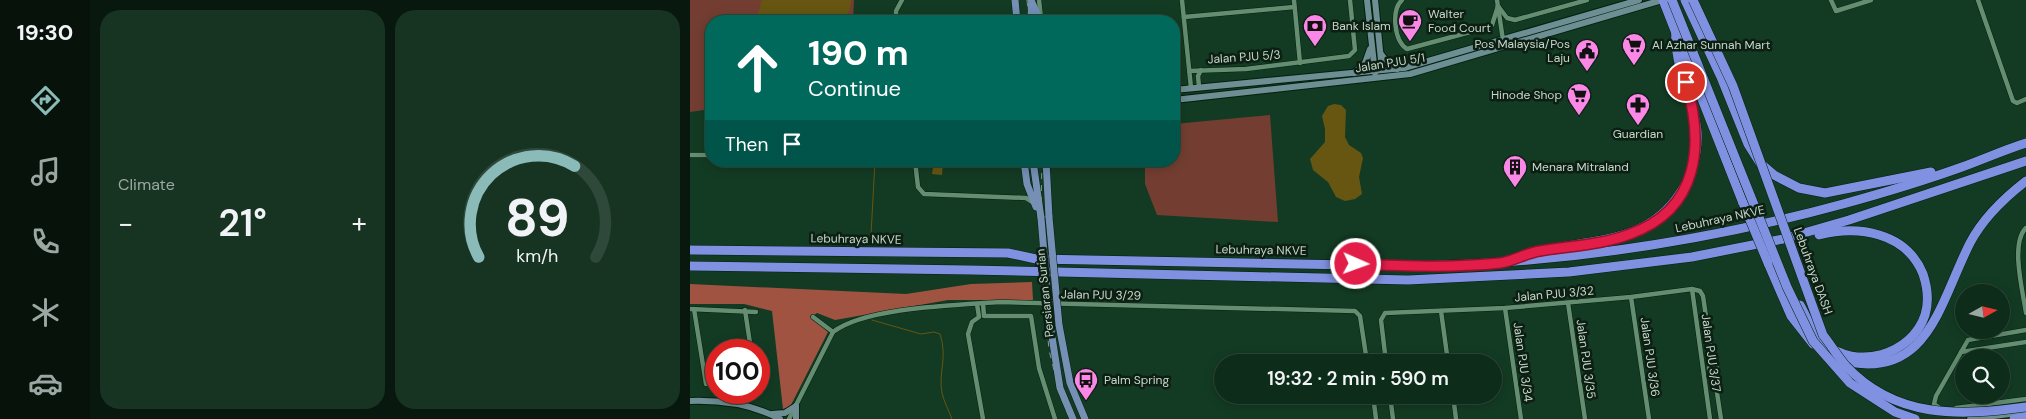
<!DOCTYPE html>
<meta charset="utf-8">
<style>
body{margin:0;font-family:"DM Sans",sans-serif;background:#173423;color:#f1f3f6;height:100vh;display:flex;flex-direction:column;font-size:19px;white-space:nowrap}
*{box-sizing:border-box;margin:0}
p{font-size:16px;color:#9ba7a2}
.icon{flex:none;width:28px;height:28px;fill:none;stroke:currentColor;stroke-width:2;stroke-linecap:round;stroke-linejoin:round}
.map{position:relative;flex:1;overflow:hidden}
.sheet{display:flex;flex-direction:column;gap:10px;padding:10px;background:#08180e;width:600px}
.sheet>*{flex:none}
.banner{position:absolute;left:15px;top:15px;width:475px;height:152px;border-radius:20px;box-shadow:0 2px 12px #0003,0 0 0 1px #2e4839;background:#00695c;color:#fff;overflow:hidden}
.needle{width:32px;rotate:82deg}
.buttons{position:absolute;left:1265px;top:284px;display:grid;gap:10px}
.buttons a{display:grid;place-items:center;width:55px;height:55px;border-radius:50%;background:#0e2c1a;box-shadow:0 2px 12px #0003,0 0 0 1px #2e4839;font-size:25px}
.speed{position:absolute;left:15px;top:339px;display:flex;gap:10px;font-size:25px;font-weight:700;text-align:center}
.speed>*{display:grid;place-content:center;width:65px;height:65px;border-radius:50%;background:#0e2c1a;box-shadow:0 2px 12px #0003,0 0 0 1px #2e4839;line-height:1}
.speed .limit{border:8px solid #d22;background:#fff;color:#111}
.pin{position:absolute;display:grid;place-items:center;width:42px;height:42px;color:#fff;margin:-21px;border:2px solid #fff;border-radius:50%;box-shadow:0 1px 5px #0007}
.me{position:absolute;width:55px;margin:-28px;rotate:92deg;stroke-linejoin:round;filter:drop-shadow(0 0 4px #0008)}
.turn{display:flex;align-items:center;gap:18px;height:105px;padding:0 20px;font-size:22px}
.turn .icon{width:65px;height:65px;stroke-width:2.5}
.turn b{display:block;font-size:35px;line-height:42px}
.then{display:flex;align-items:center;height:48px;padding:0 20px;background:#0003;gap:10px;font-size:19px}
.big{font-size:38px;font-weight:600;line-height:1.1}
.sheet .card{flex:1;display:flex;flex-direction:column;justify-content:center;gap:8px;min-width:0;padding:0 18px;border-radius:20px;background:#173423}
.sheet .dial{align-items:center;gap:0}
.dial svg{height:130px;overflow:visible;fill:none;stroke:#2e4839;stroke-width:7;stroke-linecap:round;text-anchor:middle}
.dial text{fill:#f1f3f6;stroke:none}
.heat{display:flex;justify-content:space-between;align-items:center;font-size:28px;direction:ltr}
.sheet .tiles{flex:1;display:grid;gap:10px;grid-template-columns:repeat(2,1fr)}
.trip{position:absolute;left:524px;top:354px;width:288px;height:50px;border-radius:25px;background:#0e2c1a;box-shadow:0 2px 12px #0003,0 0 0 1px #2e4839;font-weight:600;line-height:50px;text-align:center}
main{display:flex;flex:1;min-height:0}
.menu{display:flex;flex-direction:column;width:90px;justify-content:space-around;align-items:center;background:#06120a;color:#9ba7a2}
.menu .icon{width:35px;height:35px}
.menu .on{color:#8bbbb9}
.menu b{font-size:22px;color:#f1f3f6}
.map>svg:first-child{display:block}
.green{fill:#733e31}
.forest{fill:#a15341}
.water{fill:#675612}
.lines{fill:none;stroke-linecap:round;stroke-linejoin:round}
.stream{stroke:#675612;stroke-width:1}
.street-casing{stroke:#03200f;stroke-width:5.5}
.secondary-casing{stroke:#03200f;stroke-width:8}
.primary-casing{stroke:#03200f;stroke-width:8}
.highway-casing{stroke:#03200f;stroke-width:10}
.street{stroke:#648d71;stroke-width:4.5}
.secondary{stroke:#6d8e93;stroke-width:6}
.primary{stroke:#758fb5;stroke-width:7}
.highway{stroke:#8191e2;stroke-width:9}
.rail{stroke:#7d9a87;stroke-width:1;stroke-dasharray:6 6;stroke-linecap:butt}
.primary-bridge-casing{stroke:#03200f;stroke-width:8;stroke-linecap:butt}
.highway-bridge-casing{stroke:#03200f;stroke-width:10;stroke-linecap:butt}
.primary-bridge{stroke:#758fb5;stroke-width:7}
.highway-bridge{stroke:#8191e2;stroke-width:9}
.route-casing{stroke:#92132f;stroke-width:12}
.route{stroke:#e11d48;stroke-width:9}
.labels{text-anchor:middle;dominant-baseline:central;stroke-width:5;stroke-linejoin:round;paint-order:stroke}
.poi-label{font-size:12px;fill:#c3d9c9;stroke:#0d1e13;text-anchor:start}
.street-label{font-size:12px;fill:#c3d9c9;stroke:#0d1e13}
</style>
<main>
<nav class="menu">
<b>19:30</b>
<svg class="icon on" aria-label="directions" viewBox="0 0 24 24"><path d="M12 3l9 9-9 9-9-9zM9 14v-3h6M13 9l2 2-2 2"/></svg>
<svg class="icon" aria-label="music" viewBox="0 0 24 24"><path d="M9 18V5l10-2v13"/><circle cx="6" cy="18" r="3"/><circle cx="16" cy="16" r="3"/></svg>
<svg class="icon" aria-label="phone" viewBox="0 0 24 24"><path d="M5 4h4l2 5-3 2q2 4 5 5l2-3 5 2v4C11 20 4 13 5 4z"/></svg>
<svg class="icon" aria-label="climate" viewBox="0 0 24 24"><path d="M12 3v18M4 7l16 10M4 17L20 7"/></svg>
<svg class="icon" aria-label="car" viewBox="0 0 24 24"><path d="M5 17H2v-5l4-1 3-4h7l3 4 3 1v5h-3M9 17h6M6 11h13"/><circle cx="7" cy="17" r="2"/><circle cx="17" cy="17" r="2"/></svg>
</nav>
<section class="sheet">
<div class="tiles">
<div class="card"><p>Climate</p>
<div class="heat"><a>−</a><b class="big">21°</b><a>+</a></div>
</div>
<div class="card dial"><svg viewBox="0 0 100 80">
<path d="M14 69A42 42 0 1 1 86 69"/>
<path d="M14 69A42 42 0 0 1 73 13" stroke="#8bbbb9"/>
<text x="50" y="56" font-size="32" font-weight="700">89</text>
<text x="50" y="72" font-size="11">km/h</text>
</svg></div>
</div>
</section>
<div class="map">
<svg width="1336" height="419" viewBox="0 0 1336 419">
<rect width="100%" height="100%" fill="#133b23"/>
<g class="green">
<polygon points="0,0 164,0 163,21 21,21 21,109 0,112"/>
<polygon points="580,115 588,222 467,215 455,184 455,161 484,161 484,124"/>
</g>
<polygon class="forest" points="342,282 343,300 258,300 145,320 127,313 121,317 138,332 100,407 93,409 82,311 54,304 0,304 0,284 216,294 281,284"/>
<g class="water">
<polygon points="72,0 161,0 160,9 153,21 66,21"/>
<polygon points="644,104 651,105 656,110 655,137 659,145 671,153 673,158 669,177 672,194 665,199 655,201 646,197 638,182 623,170 620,159 635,142 635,129 632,116 638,106"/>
<polygon points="253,161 252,175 242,174 244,162"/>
</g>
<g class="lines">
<g class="stream">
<polyline points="181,235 185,161"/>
<path d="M182,320L231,334L244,332L250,334C258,358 248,372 252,393C254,402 259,411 262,419"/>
</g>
<g class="street-casing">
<g id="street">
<polyline points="349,0 351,18"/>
<polyline points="492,0 501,88"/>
<polyline points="604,0 610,63"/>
<path d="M712,0C701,10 704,41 717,49L799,27L802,25L808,6"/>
<polyline points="807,0 813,40"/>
<polyline points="1141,0 1146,11 1181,0"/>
<polyline points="1288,0 1323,101 1327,103 1336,99"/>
<polyline points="808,6 817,18 825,20 897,0"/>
<polyline points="494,17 604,7"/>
<polyline points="206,21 206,11 212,0"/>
<polyline points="499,71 556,69 659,56 665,50 660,0"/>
<polyline points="509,87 508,76 511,70"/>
<polyline points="0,155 21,155"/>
<polyline points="225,161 228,187 234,194 336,198 344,203"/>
<path d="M1336,228C1320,243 1333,292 1336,313"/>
<polyline points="1002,289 1020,419"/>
<polyline points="941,297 959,419"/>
<polyline points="293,303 294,316 341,316 349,368 365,419"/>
<polyline points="878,303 895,419"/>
<polyline points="287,304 289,317 282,322 278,334 293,419"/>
<polyline points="815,308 831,419"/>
<polyline points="0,309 66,312"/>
<polyline points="4,309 16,384"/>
<polyline points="55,310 61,350"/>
<polyline points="751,311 758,362"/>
<polyline points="123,317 143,332"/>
<polyline points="1271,352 1336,342"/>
<polyline points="696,362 691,320 695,313 815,308 941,297 1002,289 1010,291 1013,296 1023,365"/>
<circle cx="1023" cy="369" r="4"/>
<polyline points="1024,373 1031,419"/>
<polyline points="683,395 686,419"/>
<polyline points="700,395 703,419"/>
<polyline points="763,395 766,419"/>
<polyline points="1250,408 1244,404 1246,396 1278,340 1336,330"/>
<polyline points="1266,408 1336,399"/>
<path d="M99,419L143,332C175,307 268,305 310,302L665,311L670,316L677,362"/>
</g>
</g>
<g class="secondary-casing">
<g id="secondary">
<polyline points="677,0 685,73"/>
<polyline points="685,0 692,70"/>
<polyline points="691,54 698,63 707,69"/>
<polyline points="664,73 675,63 680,49"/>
<polyline points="484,90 714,68 949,0"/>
<polyline points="484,100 720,74 972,0"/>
<path d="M0,401C31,400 62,404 90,419"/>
<polyline points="106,406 106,419"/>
<polyline points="82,414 95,413 106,406"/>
<polyline points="1280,419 1336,412"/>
</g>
</g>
<g class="primary-casing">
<g id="primary">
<polyline points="325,0 327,21"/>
<polyline points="341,0 350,21"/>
<polyline points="341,5 342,21"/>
<polyline points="334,161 337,184 346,207"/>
<polyline points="343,161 351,218"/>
<polyline points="356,161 359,217"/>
<polyline points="360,324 370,388 383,419"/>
<polyline points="369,325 380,383 395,419"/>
</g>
</g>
<g class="highway-casing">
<g id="highway">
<polyline points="973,0 1053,203"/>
<polyline points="995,0 1031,77 1058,144 1070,163 1084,175 1109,188 1135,193 1241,172"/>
<path d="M0,250L318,253L346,259L718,266C866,264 1010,243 1153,204C1193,193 1233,181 1272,167C1294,159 1314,150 1336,143"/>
<path d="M822,259C880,236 952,253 990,193C1002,175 1008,154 1007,132C1004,98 983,65 986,32"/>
<polyline points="1078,263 1101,316 1123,344"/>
<polyline points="0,266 280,270 718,280 879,272 1002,257 1093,239 1159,220 1336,161"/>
<path d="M1110,305C1117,317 1123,334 1134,343C1166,371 1222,355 1235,315C1239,302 1237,286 1233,274C1216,232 1168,225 1129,235"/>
<path d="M1149,360C1238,383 1249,304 1280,243C1293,218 1314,198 1336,181"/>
<polyline points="1324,419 1336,417"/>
</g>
</g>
<use href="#street" class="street"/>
<use href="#secondary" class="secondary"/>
<use href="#primary" class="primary"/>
<use href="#highway" class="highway"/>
<g class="rail">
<polyline points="337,0 339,21"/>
<polyline points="352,161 350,249 359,350 370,395 380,419"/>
</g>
<g class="primary-bridge-casing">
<g id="primary-bridge">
<polyline points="359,217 369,325"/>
<polyline points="351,218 360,324"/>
</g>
</g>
<g class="highway-bridge-casing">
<g id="highway-bridge">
<polyline points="982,0 1097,287 1123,341 1160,383 1205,412 1225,419"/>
<path d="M1003,0L1043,86L1133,335C1141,345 1148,357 1156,366C1206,419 1269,416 1336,407"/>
<polyline points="1053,203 1078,263"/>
</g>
</g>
<use href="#primary-bridge" class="primary-bridge"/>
<use href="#highway-bridge" class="highway-bridge"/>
</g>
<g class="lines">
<g class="route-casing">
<path id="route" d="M666,264C714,266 763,268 810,263C824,261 836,253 850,251C879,246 912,245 940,234C1010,209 1014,144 996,82"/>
</g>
<use href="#route" class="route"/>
</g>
<defs>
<g id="cafe-pin" transform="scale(1.25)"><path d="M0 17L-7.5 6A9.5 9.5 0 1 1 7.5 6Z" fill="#fb87e6" stroke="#0d1e13"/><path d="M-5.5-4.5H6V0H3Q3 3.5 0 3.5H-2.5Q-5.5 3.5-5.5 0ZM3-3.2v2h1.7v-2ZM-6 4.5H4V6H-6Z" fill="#111"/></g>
<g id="bank-pin" transform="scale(1.25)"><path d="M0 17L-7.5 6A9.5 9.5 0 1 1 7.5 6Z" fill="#fb87e6" stroke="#0d1e13"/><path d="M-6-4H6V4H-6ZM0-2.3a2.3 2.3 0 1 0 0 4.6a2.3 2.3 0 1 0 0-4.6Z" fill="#111"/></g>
<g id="supermarket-pin" transform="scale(1.25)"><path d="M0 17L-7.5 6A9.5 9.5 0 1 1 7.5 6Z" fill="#fb87e6" stroke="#0d1e13"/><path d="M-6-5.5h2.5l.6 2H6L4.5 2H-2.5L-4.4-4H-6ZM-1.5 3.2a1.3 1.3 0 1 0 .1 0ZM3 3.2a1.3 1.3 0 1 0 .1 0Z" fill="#111"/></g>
<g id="civic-pin" transform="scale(1.25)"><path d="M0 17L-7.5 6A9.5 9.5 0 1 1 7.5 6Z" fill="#fb87e6" stroke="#0d1e13"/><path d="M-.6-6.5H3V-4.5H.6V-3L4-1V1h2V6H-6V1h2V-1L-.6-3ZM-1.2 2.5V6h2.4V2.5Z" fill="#111"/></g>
<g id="pharmacy-pin" transform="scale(1.25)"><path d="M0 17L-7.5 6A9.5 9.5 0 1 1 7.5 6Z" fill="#fb87e6" stroke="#0d1e13"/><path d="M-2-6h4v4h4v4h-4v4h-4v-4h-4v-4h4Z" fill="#111"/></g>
<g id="building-pin" transform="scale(1.25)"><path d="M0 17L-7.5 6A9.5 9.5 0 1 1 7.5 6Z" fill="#fb87e6" stroke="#0d1e13"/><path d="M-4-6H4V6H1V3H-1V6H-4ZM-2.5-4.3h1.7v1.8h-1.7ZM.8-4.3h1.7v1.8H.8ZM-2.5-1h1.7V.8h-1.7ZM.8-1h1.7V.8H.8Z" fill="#111"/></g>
<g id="bus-pin" transform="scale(1.25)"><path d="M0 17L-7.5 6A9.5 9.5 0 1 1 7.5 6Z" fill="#fb87e6" stroke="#0d1e13"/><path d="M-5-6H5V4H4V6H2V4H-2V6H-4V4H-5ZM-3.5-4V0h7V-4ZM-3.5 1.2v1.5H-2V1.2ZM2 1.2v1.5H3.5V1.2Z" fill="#111"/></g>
</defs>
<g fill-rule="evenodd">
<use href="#cafe-pin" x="720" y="21"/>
<use href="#bank-pin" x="625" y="26"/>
<use href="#supermarket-pin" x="944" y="45"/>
<use href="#civic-pin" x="897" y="51"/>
<use href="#supermarket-pin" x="889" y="95"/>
<use href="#pharmacy-pin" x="948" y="105"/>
<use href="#building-pin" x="825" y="167"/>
<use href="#bus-pin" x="396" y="380"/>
</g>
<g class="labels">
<g class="poi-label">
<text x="738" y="14">Walter<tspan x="738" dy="14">Food Court</tspan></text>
<text x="642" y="26">Bank Islam</text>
<text x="880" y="44" text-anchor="end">Pos Malaysia/Pos<tspan x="880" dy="14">Laju</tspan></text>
<text x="962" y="45">Al Azhar Sunnah Mart</text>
<text x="872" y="95" text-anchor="end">Hinode Shop</text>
<text x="948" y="134" text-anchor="middle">Guardian</text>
<text x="842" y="167">Menara Mitraland</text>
<text x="414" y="380">Palm Spring</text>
</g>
<g class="street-label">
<text transform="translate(554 57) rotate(-4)">Jalan PJU 5/3</text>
<text transform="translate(700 63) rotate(-9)">Jalan PJU 5/1</text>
<text transform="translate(1030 219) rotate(-12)">Lebuhraya NKVE</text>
<text transform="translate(166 239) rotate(1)">Lebuhraya NKVE</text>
<text transform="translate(571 250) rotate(1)">Lebuhraya NKVE</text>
<text transform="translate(1123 271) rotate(70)">Lebuhraya DASH</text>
<text transform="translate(355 293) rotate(-96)">Persiaran Surian</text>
<text transform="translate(864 294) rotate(-5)">Jalan PJU 3/32</text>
<text transform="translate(411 295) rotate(1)">Jalan PJU 3/29</text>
<text transform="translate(1021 353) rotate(82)">Jalan PJU 3/37</text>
<text transform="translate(960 357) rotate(82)">Jalan PJU 3/36</text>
<text transform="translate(896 359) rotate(82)">Jalan PJU 3/35</text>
<text transform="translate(833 362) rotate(82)">Jalan PJU 3/34</text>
</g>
</g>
</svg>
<div class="buttons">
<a><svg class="needle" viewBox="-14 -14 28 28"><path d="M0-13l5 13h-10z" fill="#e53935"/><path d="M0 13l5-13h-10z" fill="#9ba7a2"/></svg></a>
<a><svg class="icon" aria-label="search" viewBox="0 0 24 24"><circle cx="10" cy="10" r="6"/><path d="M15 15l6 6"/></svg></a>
</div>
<div class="speed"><div class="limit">100</div></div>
<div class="pin" style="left:996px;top:82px;background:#d93025"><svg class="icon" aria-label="arrive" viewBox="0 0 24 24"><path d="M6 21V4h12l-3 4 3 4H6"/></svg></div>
<svg class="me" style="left:666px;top:264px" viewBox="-20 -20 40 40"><circle r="17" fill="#e11d48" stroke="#fff" stroke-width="3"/><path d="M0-11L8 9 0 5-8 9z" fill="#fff"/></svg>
<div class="trip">19:32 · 2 min · 590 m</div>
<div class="banner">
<div class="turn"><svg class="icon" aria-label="ahead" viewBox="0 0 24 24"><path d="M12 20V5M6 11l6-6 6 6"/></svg><div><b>190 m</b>Continue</div></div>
<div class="then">Then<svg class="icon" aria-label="arrive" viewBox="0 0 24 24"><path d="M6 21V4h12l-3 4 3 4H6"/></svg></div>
</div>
</div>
</main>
